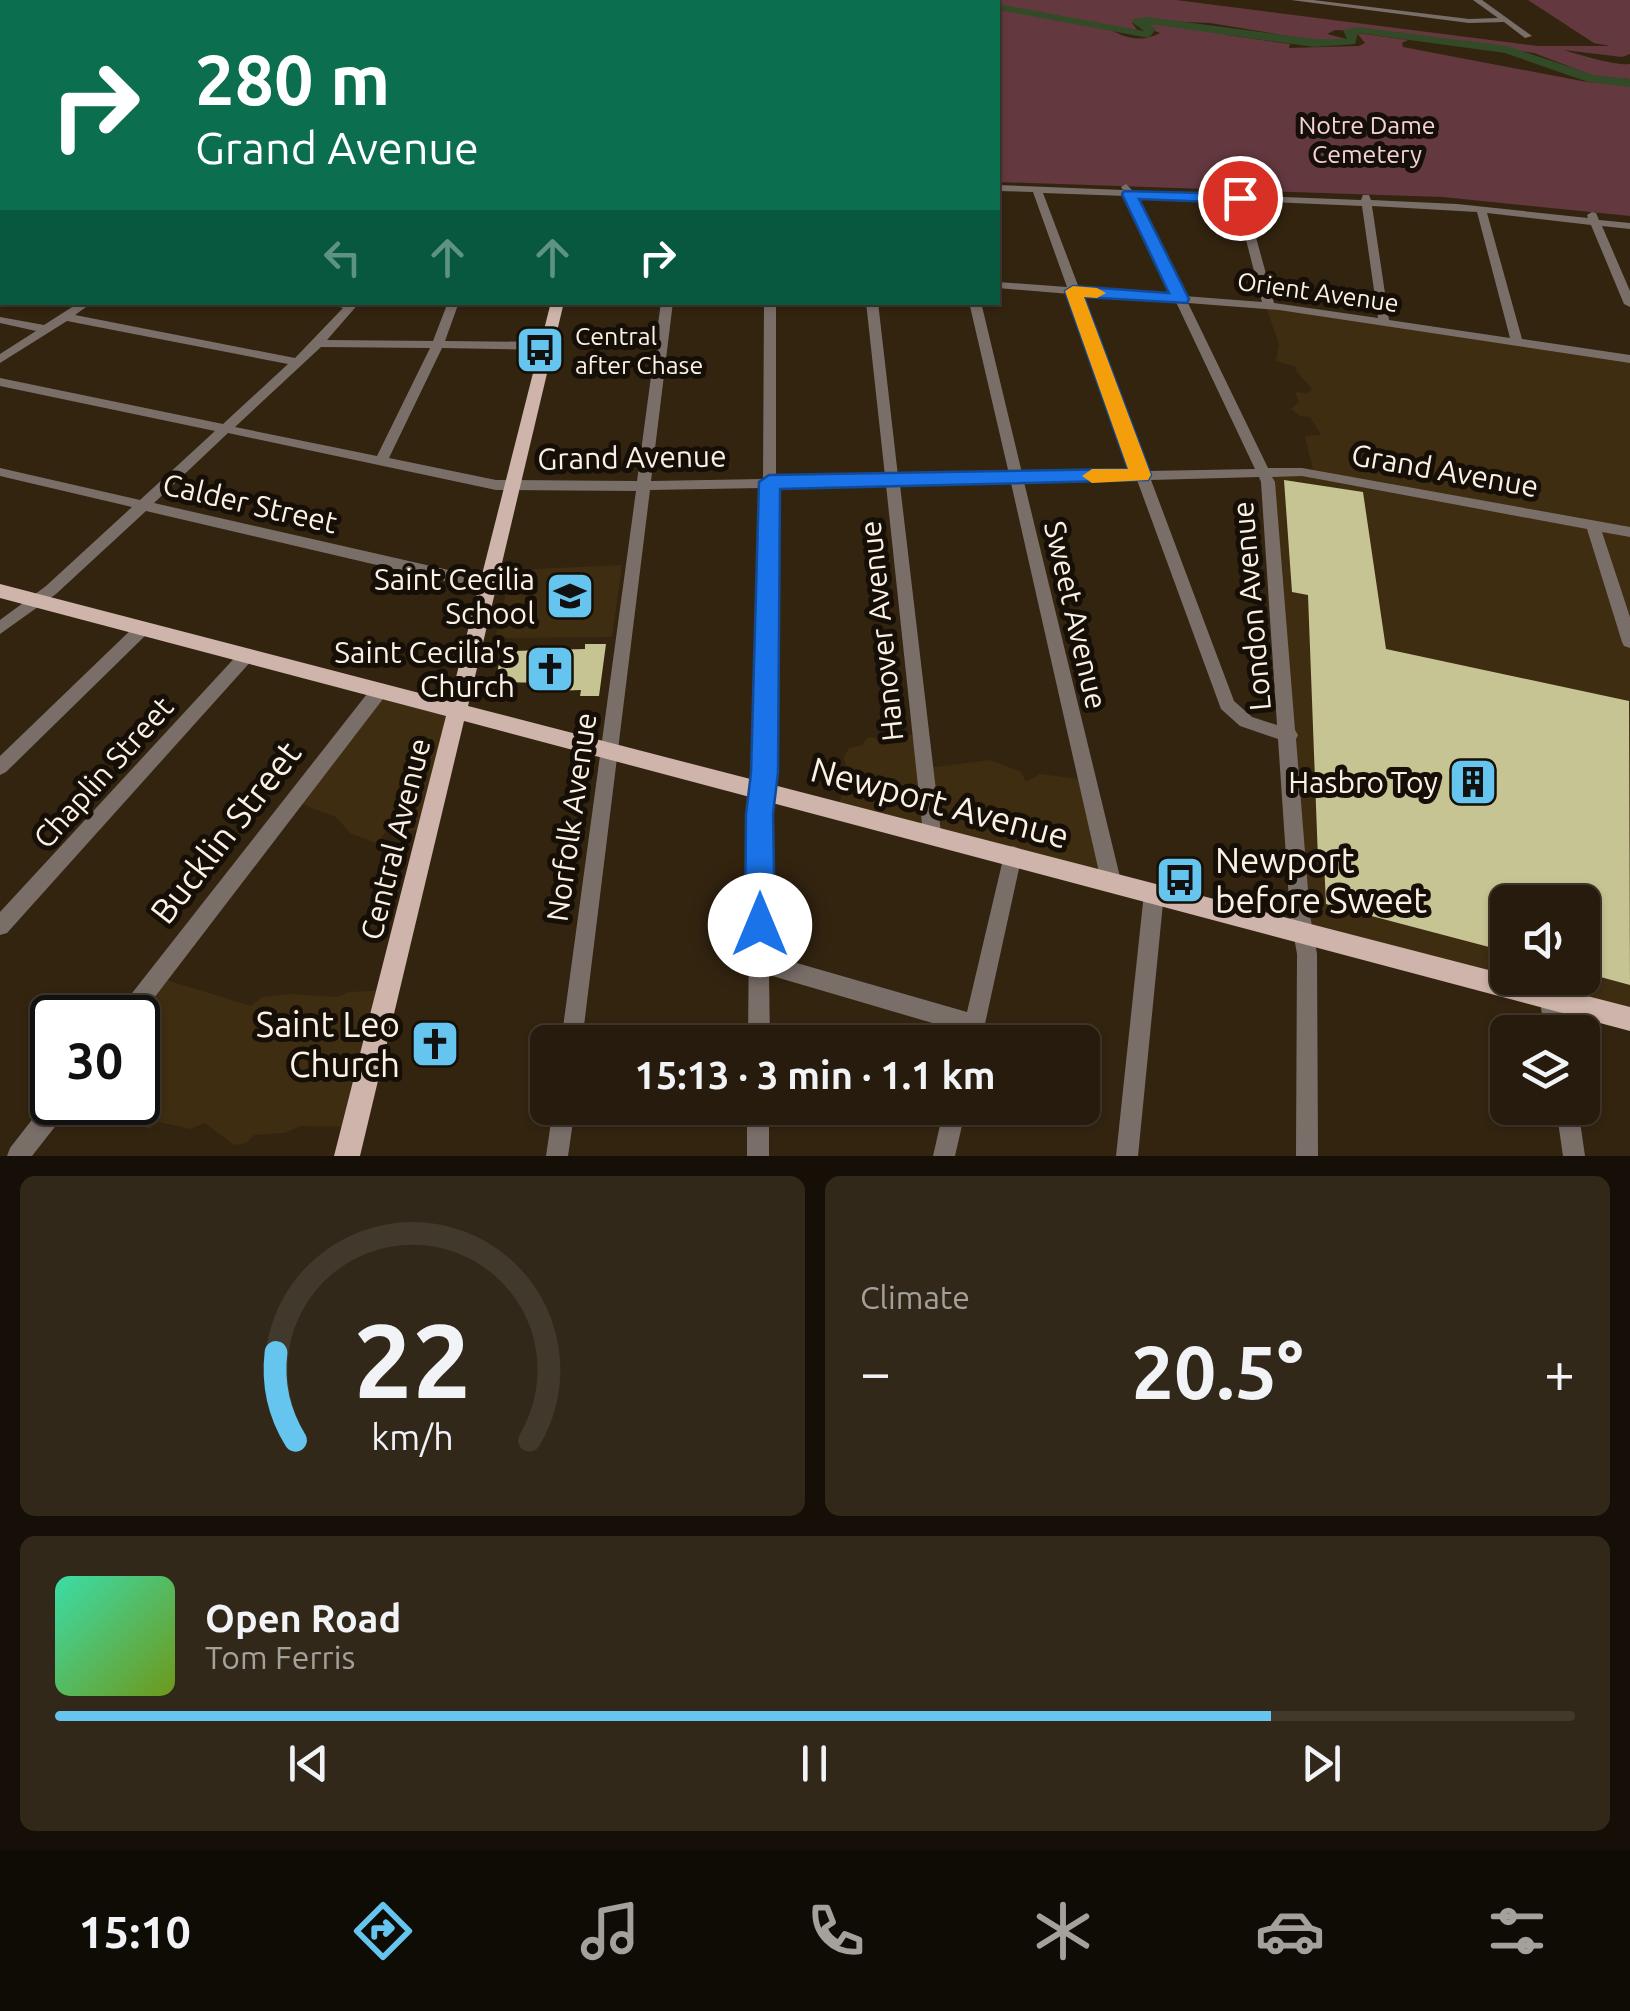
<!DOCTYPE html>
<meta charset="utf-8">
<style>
body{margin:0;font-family:Ubuntu,sans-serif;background:#32281a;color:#f1f3f6;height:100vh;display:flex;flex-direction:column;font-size:38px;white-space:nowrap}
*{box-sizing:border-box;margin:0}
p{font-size:32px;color:#a4a19d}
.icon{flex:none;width:55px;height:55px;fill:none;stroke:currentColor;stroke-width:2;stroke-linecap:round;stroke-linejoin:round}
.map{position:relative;height:1156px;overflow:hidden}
.side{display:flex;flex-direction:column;gap:20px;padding:20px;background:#150f07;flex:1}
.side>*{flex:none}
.top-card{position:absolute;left:0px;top:0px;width:1000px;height:305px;box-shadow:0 2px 8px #0004,0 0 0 2px #42392d;background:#0b6e4f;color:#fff;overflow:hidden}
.tools{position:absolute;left:1490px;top:885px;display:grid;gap:20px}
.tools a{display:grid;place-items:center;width:110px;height:110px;border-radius:15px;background:#261b0c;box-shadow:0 2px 8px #0004,0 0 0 2px #42392d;font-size:50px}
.speed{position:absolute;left:30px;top:995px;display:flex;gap:20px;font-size:50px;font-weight:700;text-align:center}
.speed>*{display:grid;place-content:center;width:130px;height:130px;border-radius:50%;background:#261b0c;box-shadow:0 2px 8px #0004,0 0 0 2px #42392d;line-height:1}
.speed .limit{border:5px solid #111;border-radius:15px;background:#fff;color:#111}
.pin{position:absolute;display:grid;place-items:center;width:85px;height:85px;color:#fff;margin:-42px;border:5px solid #fff;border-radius:50%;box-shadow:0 2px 10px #0007}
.me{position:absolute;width:110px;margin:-55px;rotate:0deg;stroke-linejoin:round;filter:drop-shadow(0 0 8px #0008)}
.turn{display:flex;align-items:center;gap:35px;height:210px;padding:0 30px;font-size:45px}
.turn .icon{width:130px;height:130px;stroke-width:2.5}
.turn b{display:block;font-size:70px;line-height:85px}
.lanes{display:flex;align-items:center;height:95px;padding:0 30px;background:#0003;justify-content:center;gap:50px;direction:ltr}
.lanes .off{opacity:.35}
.big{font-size:75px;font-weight:700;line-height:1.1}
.side .card{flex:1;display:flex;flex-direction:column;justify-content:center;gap:15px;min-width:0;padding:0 35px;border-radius:15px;background:#32281a}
.side .dial{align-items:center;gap:0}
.dial svg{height:260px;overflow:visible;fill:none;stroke:#42392d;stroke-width:7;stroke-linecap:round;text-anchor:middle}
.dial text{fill:#f1f3f6;stroke:none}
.song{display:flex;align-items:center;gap:30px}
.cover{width:120px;height:120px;border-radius:15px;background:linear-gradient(135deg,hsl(160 70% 55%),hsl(80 70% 35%))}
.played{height:10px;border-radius:5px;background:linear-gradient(90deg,#65c5ee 80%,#42392d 80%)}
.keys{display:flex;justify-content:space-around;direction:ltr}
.heat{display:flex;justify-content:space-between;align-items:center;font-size:55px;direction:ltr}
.side .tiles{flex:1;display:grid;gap:20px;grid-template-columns:1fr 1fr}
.card:last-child{grid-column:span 2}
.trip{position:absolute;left:530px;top:1025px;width:570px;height:100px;border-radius:15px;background:#261b0c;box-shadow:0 2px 8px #0004,0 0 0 2px #42392d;font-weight:700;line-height:100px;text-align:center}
.tab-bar{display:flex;height:160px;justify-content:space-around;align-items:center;background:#0f0b05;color:#a4a19d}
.tab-bar .icon{width:70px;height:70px}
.tab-bar .current{color:#65c5ee}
.tab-bar b{font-size:45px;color:#f1f3f6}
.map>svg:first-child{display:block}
.built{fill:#3f2d12;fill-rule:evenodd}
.green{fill:#63393f}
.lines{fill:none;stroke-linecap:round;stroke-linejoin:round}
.river{fill:#334a27;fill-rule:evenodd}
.building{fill:#c7c494}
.minor{fill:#7a6e69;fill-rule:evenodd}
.major{fill:#ceb4aa;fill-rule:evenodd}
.route{fill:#1a73e8;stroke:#114b97;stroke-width:2.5}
.slow{fill:#f59e0b}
.labels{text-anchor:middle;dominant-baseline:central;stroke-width:10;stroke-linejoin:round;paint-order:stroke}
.far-park-label{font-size:25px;fill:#f5d3d6;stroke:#150f07}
.far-street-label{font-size:25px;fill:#fbf2e5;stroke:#150f07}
.far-poi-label{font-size:25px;fill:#fbf2e5;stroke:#150f07;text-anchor:start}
.street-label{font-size:30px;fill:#fbf2e5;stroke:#150f07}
.poi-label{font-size:30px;fill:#fbf2e5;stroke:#150f07;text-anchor:end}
.near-street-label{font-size:35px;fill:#fbf2e5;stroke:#150f07}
.near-poi-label{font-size:35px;fill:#fbf2e5;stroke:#150f07;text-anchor:start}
</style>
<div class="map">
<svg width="1630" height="1156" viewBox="0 0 1630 1156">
<rect width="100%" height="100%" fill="#332410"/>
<g class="built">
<path d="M1265,304L1630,359V1017L1311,930L1268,474H1314L1305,436L1321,435L1310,417L1300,416L1291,409L1299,402L1295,392L1307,393L1312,389L1296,371L1297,367L1276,361L1279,344ZM1508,902H1582V978H1508Z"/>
<polygon points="622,565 612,637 495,638 512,570"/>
<polygon points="383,692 461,710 429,830 397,831 389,826 378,844 350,833 336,817 296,802"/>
<polygon points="889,735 927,735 933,767 936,767 990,760 1021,772 1026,782 1040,774 1094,781 1107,879 838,808 845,783 840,780 846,763 843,758 849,748 862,745 868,737 882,739"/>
<polygon points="160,978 251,1006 262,997 290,994 338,997 348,992 390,990 359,1127 301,1126 285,1133 254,1135 246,1143 234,1145 205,1123 190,1129 159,1122 150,1129 121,1121 111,1126 86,1121 59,1109 64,1103 138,1102 138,1018"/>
</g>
<path class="green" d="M688,0H1176L1538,46H1610L1594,43L1528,0H1630V54L1622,57L1564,50C1580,55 1616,66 1630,64V79L1597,77L1534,53L1392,33L1335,30L1327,34L1350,40L1331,43L1210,23L1137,20L1132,23L1139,32L1105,26C1121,37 1140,44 1160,33L1142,26L1144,23L1222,28L1227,31L1221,33L1227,35L1290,44L1289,48L1359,46L1365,43L1357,33L1408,40L1402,43L1403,47L1587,82L1630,85V216L1443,197L998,182V2Z"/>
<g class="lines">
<g class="river">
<polygon points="965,0 986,0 987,2 967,2"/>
<polygon points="998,4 1144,31 1133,23 1133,19 1147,17 1314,39 1347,39 1343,30 1358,27 1507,46 1594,75 1630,79 1630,87 1588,82 1505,53 1358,33 1355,44 1314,47 1149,24 1156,29 1149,38 998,10"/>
</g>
</g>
<g class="building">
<polygon points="1284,480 1363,492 1386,649 1629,701 1630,985 1582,972 1582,902 1508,902 1508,952 1326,904 1324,861 1318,859 1308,595 1292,592"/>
<polygon points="585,644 606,644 599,696 580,696 581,690 551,691 552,683 495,682 501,655 512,655 513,651 585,649"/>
</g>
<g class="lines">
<g class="minor">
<polygon points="576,0 586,0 589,2 580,2"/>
<polygon points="1291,0 1313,0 1469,19 1498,18 1473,0 1482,0 1532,36 1525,38 1504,22 1469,23"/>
<rect x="0" y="8" width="2" height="6"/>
<rect x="0" y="50" width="2" height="5"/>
<rect x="0" y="79" width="2" height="4"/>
<rect x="0" y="111" width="2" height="6"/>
<rect x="0" y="144" width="2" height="6"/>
<rect x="0" y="178" width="2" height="6"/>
<path d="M1126,184L1133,191L1361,200L1363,195H1369L1371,200L1457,204L1588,218L1587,215L1592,212L1596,213L1599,220L1630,223V229L1602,226L1630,291V307L1624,304L1591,225L1487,213L1522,339L1630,355V363L1279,310L1188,303L1268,468H1302L1630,527V537L1602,532L1630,617V648L1624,646L1622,642L1587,529L1302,476L1272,477L1275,482L1295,730L1298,735L1296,739L1310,915L1317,954L1318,1156H1296L1297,954L1290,915L1278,739L1240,726L1221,709L1137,480L1024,482L1121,881L1118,887L1111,890L1104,887L1101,881L1011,483L900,485L941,833L939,839L932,841L925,839L923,833L886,485L776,488L774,773L768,814L769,955L967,1012L1004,855L1006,849L1013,846L1020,849L1022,855L981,1042H961L963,1032L769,975L770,1042H748L750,814L756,773L762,488L650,490L582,1042H561L636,491L496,490L228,433L154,503L488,579L496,585L493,589L488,591L146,511L56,594L0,634V620L46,586L132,507L0,476V468L140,500L215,431L0,386V378L223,424L288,364L67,321L0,363V354L36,331L0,323V317L44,325L80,302H93L75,315L295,358L343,308L324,302H360L327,340L433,341L448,302H459L445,341L546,342L552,346L546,350L442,348L389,458L496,480L637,481L661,302H673L651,481L763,479L764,302H776V479L885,476L866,302H878L898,476L1009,474L969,302H981L1022,473L1134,471L1070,294L998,288V282L1067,287L1033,192L998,191V185L1123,190L1121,187ZM1043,193L1126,196L1173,295L1079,288ZM1136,197L1236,201L1262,302L1184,296ZM1246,201L1362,206L1378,318L1274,303ZM1372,206L1477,212L1510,338L1389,320ZM1081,295L1176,302L1255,469L1148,471ZM321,347L430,348L377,456L235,427ZM1259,477L1261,482L1277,725L1252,717L1234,701L1151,480Z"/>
<polygon points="0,219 2,219 2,226 0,227"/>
<rect x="0" y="258" width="2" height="7"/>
<polygon points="143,622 149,624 151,628 149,632 6,772 0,775 0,756 137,624"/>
<polygon points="247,649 253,651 255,655 253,659 7,933 0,935 0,912 241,651"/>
<polygon points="380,683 386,685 388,690 386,695 138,1019 115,1018 118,1011 374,685"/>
<polygon points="1154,884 1161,887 1164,893 1138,1156 1116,1156 1144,893 1147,887"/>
<polygon points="1550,989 1557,992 1565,1032 1544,1032 1540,999 1543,992"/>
<polygon points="52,1094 52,1102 71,1102 68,1110 32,1156 7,1156 10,1148"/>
<polygon points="553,1108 575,1108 568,1156 546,1156"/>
<rect x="747" y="1108" width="22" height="48"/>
<polygon points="944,1108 966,1108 955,1156 933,1156"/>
<polygon points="1556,1108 1578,1108 1585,1156 1563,1156"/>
</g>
<polygon class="major" points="551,302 564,302 468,706 1508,975 1508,978 1517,978 1630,1007 1630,1031 464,721 360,1156 334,1156 446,716 0,598 0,584 450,701"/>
</g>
<polygon class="route" points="1124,191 1240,194 1247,198 1240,203 1139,199 1189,299 1187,303 1084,297 1151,475 1148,480 780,489 778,773 773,814 775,925 771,935 760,940 750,935 745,925 746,814 751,773 759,482 769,475 1128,469 1065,291 1073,286 1169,293 1122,194"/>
<polygon class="slow" points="1073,286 1097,288 1106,293 1097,298 1084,297 1151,475 1148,480 1092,483 1082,476 1092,469 1128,469 1065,291"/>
<defs>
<g id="bus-square" transform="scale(2.5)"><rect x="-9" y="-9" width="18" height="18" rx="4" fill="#65c5ee" stroke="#150f07"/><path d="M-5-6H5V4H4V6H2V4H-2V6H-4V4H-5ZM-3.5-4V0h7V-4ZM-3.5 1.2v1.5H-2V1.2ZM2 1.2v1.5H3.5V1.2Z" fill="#111"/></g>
<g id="school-square" transform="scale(2.5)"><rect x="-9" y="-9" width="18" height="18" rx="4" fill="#65c5ee" stroke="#150f07"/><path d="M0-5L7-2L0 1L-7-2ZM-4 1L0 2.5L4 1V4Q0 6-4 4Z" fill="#111"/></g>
<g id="church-square" transform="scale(2.5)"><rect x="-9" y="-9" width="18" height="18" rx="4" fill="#65c5ee" stroke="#150f07"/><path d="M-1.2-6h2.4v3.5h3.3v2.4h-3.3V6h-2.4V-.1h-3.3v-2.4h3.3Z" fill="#111"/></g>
<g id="building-square" transform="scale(2.5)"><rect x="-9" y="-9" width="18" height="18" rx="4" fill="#65c5ee" stroke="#150f07"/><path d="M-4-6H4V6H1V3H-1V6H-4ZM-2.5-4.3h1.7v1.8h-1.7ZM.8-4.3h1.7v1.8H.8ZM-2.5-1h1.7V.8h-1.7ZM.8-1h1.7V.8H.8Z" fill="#111"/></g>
</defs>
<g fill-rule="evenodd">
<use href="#bus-square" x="540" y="350"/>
<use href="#school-square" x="570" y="596"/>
<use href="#church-square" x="550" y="669"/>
<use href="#building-square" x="1473" y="782"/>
<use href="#bus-square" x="1180" y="880"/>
<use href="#church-square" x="435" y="1044"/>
</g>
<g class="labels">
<g class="far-park-label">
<text x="1367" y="125">Notre Dame<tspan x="1367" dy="29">Cemetery</tspan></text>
</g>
<g class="far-street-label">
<text transform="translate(1318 292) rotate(8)">Orient Avenue</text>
</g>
<g class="far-poi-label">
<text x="575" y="336">Central<tspan x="575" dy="29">after Chase</tspan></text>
</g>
<g class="street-label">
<text transform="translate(632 457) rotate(-1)">Grand Avenue</text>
<text transform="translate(1445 470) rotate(10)">Grand Avenue</text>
<text transform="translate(250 503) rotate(13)">Calder Street</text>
<text transform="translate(1251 606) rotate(-95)">London Avenue</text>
<text transform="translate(1076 615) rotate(77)">Sweet Avenue</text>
<text transform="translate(881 631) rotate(-96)">Hanover Avenue</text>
<text transform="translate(103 772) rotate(-48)">Chaplin Street</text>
<text transform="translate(571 817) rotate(-82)">Norfolk Avenue</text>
<text transform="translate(395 839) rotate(-76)">Central Avenue</text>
</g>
<g class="poi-label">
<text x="535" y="579">Saint Cecilia<tspan x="535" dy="34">School</tspan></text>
<text x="515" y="652">Saint Cecilia's<tspan x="515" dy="34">Church</tspan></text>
<text x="1438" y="782">Hasbro Toy</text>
</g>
<g class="near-street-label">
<text transform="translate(940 802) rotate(15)">Newport Avenue</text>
<text transform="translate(225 832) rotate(-52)">Bucklin Street</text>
</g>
<g class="near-poi-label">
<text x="1215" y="860">Newport<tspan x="1215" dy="40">before Sweet</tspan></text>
<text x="400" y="1024" text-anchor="end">Saint Leo<tspan x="400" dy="40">Church</tspan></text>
</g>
</g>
</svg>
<div class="tools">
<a><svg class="icon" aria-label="sound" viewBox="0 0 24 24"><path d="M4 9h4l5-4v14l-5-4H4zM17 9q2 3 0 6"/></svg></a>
<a><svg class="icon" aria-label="layers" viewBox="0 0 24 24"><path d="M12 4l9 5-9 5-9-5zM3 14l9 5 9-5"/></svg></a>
</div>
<div class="speed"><div class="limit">30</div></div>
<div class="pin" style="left:1240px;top:198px;background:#d93025"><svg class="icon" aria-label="arrive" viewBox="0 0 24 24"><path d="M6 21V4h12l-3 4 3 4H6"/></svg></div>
<svg class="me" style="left:760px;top:925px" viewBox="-20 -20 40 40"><circle r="19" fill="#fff"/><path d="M0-13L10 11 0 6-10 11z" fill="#1a73e8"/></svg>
<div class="trip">15:13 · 3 min · 1.1 km</div>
<div class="top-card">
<div class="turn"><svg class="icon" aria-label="right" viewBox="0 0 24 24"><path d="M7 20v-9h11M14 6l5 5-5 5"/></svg><div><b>280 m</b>Grand Avenue</div></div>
<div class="lanes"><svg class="icon off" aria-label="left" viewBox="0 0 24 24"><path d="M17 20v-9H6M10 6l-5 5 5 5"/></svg><svg class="icon off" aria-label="ahead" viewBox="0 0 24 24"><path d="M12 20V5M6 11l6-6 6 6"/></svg><svg class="icon off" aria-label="ahead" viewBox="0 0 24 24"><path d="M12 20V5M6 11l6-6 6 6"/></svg><svg class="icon" aria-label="right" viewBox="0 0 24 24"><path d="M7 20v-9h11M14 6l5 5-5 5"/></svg></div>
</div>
</div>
<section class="side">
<div class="tiles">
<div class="card dial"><svg viewBox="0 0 100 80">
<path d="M14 69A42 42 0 1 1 86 69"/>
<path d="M14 69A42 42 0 0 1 8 42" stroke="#65c5ee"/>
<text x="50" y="56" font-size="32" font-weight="700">22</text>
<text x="50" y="72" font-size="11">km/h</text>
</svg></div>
<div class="card"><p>Climate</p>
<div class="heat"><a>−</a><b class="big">20.5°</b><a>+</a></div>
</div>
<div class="card">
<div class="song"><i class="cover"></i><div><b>Open Road</b><p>Tom Ferris</p></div></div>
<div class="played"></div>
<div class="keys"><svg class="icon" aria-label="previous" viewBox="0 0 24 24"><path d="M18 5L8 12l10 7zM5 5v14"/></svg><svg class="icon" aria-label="pause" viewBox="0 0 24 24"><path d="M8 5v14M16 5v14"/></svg><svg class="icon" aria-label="next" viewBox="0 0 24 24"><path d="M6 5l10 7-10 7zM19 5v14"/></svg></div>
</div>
</div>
</section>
<nav class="tab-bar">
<b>15:10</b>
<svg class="icon current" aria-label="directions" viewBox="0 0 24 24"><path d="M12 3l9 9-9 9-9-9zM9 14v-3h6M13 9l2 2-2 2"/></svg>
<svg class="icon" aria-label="music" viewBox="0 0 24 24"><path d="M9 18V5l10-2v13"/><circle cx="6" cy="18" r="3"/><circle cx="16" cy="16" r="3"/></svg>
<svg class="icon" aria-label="phone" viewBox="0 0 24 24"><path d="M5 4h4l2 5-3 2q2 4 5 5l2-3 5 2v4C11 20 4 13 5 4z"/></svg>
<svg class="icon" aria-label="climate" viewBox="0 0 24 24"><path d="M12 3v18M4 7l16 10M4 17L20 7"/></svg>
<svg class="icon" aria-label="car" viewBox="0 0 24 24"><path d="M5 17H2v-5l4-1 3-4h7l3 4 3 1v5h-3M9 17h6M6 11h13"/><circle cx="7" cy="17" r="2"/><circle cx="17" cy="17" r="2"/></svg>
<svg class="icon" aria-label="filters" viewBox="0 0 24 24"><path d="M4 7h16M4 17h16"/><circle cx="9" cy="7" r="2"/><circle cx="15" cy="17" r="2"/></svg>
</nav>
